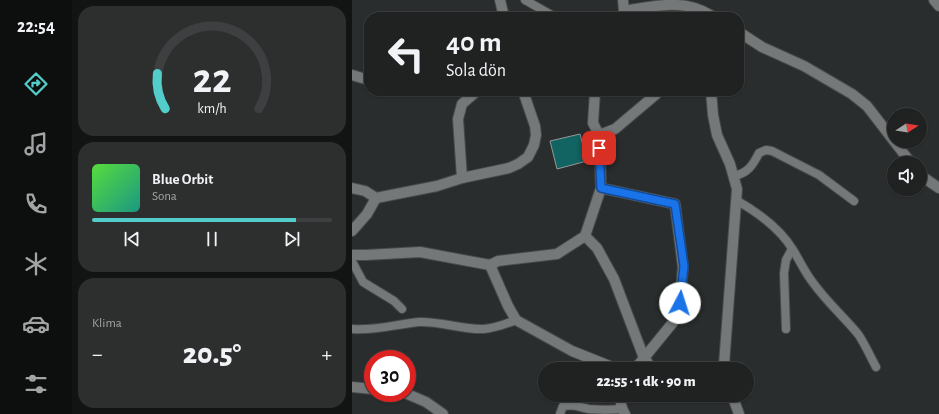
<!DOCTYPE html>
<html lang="tr">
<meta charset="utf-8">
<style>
body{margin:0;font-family:"Alegreya Sans",sans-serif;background:#2d2f2f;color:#f1f3f6;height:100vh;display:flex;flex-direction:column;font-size:15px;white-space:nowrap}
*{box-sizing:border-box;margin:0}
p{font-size:13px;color:#a2a4a5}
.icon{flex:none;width:22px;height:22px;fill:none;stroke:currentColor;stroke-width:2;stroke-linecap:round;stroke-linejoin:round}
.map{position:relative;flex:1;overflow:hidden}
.side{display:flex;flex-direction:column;gap:6px;padding:6px;background:#121313;width:280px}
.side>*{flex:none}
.hud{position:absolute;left:12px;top:12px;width:380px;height:84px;border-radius:16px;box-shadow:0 1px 3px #0004,0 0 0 1px #3d3f40;background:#202222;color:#f1f3f6;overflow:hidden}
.needle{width:26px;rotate:78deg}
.fabs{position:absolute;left:535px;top:108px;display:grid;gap:8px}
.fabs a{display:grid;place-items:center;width:40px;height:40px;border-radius:50%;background:#202222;box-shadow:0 1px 3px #0004,0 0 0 1px #3d3f40;font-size:20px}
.speed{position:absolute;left:12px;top:350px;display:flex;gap:8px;font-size:20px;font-weight:700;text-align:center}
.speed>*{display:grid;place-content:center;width:52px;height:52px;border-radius:50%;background:#202222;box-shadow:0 1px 3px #0004,0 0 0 1px #3d3f40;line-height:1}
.speed .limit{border:6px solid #d22;background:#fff;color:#111}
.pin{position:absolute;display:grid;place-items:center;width:34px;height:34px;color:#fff;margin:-17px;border-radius:8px;box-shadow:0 2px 6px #0006}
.me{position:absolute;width:44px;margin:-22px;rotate:5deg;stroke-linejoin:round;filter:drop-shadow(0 0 3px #0008)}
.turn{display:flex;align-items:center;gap:14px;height:84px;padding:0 16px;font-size:18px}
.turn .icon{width:52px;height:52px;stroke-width:2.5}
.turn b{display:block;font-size:28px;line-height:34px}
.big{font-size:30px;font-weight:800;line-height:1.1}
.side .card{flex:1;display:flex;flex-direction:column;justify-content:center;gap:6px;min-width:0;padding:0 14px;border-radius:16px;background:#2d2f2f}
.side .dial{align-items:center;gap:0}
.dial svg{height:104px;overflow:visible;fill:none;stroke:#3d3f40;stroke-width:7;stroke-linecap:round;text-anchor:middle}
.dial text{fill:#f1f3f6;stroke:none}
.song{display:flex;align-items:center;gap:12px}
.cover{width:48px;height:48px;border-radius:6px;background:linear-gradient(135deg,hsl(110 70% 55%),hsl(170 70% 35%))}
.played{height:4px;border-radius:2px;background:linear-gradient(90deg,#53cdc9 85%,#3d3f40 85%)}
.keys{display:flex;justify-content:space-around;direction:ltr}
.heat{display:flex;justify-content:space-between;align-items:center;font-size:22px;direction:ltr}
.trip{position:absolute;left:186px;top:362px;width:216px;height:40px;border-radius:20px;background:#202222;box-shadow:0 1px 3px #0004,0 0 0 1px #3d3f40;font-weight:800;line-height:40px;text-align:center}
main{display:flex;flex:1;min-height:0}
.dock{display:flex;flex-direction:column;width:72px;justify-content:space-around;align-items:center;background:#0d0e0e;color:#a2a4a5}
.dock .icon{width:28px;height:28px}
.dock .current{color:#53cdc9}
.dock b{font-size:18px;color:#f1f3f6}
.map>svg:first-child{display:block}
.building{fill:#126462;stroke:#949898}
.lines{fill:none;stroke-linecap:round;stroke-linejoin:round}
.service-casing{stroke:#484a4a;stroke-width:10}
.minor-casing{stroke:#484a4a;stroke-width:12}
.secondary-casing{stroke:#484a4a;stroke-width:12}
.service{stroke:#757878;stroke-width:8}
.minor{stroke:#757878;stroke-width:10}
.secondary{stroke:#757878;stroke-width:10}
.route-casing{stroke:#114b97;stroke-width:10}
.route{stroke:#1a73e8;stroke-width:7}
</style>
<main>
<nav class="dock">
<b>22:54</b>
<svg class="icon current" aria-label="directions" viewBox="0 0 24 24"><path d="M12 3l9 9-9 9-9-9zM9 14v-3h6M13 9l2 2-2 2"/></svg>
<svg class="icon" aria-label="music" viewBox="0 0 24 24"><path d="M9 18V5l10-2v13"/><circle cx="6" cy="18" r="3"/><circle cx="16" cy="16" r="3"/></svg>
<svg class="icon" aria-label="phone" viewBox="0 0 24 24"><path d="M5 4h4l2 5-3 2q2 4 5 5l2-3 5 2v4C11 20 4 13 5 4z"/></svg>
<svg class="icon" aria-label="climate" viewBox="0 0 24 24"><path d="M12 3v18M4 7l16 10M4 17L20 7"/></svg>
<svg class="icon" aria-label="car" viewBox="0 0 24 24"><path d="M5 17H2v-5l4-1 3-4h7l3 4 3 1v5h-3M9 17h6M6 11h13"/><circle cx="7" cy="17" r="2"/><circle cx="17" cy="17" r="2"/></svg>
<svg class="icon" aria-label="filters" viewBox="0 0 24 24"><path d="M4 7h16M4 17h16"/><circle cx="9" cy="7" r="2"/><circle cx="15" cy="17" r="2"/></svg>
</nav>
<section class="side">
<div class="card dial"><svg viewBox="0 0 100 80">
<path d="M14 69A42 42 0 1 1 86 69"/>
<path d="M14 69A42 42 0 0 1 8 42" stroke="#53cdc9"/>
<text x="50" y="56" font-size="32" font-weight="700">22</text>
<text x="50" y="72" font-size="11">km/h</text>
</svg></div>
<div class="card">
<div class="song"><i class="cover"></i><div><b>Blue Orbit</b><p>Sona</p></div></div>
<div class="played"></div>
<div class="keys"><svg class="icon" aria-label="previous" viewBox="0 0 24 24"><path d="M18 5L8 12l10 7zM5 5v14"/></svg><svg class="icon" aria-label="pause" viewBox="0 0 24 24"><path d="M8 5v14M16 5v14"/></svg><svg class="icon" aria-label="next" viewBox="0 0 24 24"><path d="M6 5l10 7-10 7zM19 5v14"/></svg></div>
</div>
<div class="card"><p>Klima</p>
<div class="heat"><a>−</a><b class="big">20.5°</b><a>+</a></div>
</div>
</section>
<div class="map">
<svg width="587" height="414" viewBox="0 0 587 414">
<rect width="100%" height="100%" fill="#2a2d2d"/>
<polygon class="building" points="228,134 235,161 205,169 198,141"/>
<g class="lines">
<g class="service-casing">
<g id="service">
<polyline points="173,0 203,17"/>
<path d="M382,176C396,173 401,165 407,153L414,150L420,151L467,175L502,201"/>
<path d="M384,200C405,212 428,228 441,250C448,261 453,273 462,284C475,302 492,317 506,334C513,344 518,356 524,367"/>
<polyline points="0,261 11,282 42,301 50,309"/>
<path d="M0,329C23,331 45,324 67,322C89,321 110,330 132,329C143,328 154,324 164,320"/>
<polyline points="434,329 432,273 434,260 440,249"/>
<path d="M208,414L211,406C224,404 226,407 237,409C248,410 259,410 270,409"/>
</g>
</g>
<g class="minor-casing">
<g id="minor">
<polyline points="148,0 152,17"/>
<path d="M272,11C296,7 325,0 348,10C353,12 358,15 362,17"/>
<polyline points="270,17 272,11 271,0"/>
<polyline points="387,32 410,47 452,66 500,94 515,106 559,163"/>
<polyline points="0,75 17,80"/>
<polyline points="359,91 361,115 365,135 378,164 385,189 372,365 369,369"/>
<polyline points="247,135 263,129 308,91"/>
<polyline points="568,175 587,188"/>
<polyline points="110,178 106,119 110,104 125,91"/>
<polyline points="0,188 13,191 24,198 85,186 110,178 157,168 166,164 176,157 182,145 184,135 183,126 171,91"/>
<polyline points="249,188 323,204 331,267 327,315 283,369"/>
<polyline points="0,231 15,214 24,198"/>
<polyline points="233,236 245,248 262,279 292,358 299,367 306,369"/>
<polyline points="0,255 14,255 68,252 138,265 146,261 205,254 233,236 249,188 247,135 241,123 243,91"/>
<polyline points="138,265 156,306 164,320 220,351 265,369"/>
<polyline points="0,387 21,389"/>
<polyline points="53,393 74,402 91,414"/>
<path d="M269,395C268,402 269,408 273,414"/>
<polyline points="380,395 387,414"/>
</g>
</g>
<g class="secondary-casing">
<polyline id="secondary" points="582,0 587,6"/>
</g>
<use href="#service" class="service"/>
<use href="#minor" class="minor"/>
<use href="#secondary" class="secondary"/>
</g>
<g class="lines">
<g class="route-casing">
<polyline id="route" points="247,148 249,188 323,204 332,266 328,303"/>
</g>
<use href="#route" class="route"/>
</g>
</svg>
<div class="fabs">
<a><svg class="needle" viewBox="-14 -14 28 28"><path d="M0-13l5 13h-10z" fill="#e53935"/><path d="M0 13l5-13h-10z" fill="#a2a4a5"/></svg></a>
<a><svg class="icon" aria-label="sound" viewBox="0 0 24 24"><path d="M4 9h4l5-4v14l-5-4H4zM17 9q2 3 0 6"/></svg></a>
</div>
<div class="speed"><div class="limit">30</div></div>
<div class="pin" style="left:247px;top:148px;background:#d93025"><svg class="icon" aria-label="arrive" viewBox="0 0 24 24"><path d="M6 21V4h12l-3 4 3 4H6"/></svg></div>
<svg class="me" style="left:328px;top:303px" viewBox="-20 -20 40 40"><circle r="19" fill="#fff"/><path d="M0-13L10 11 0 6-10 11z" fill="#1a73e8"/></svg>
<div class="trip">22:55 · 1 dk · 90 m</div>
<div class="hud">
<div class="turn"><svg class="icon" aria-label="left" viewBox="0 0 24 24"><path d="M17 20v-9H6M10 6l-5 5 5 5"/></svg><div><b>40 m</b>Sola dön</div></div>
</div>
</div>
</main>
